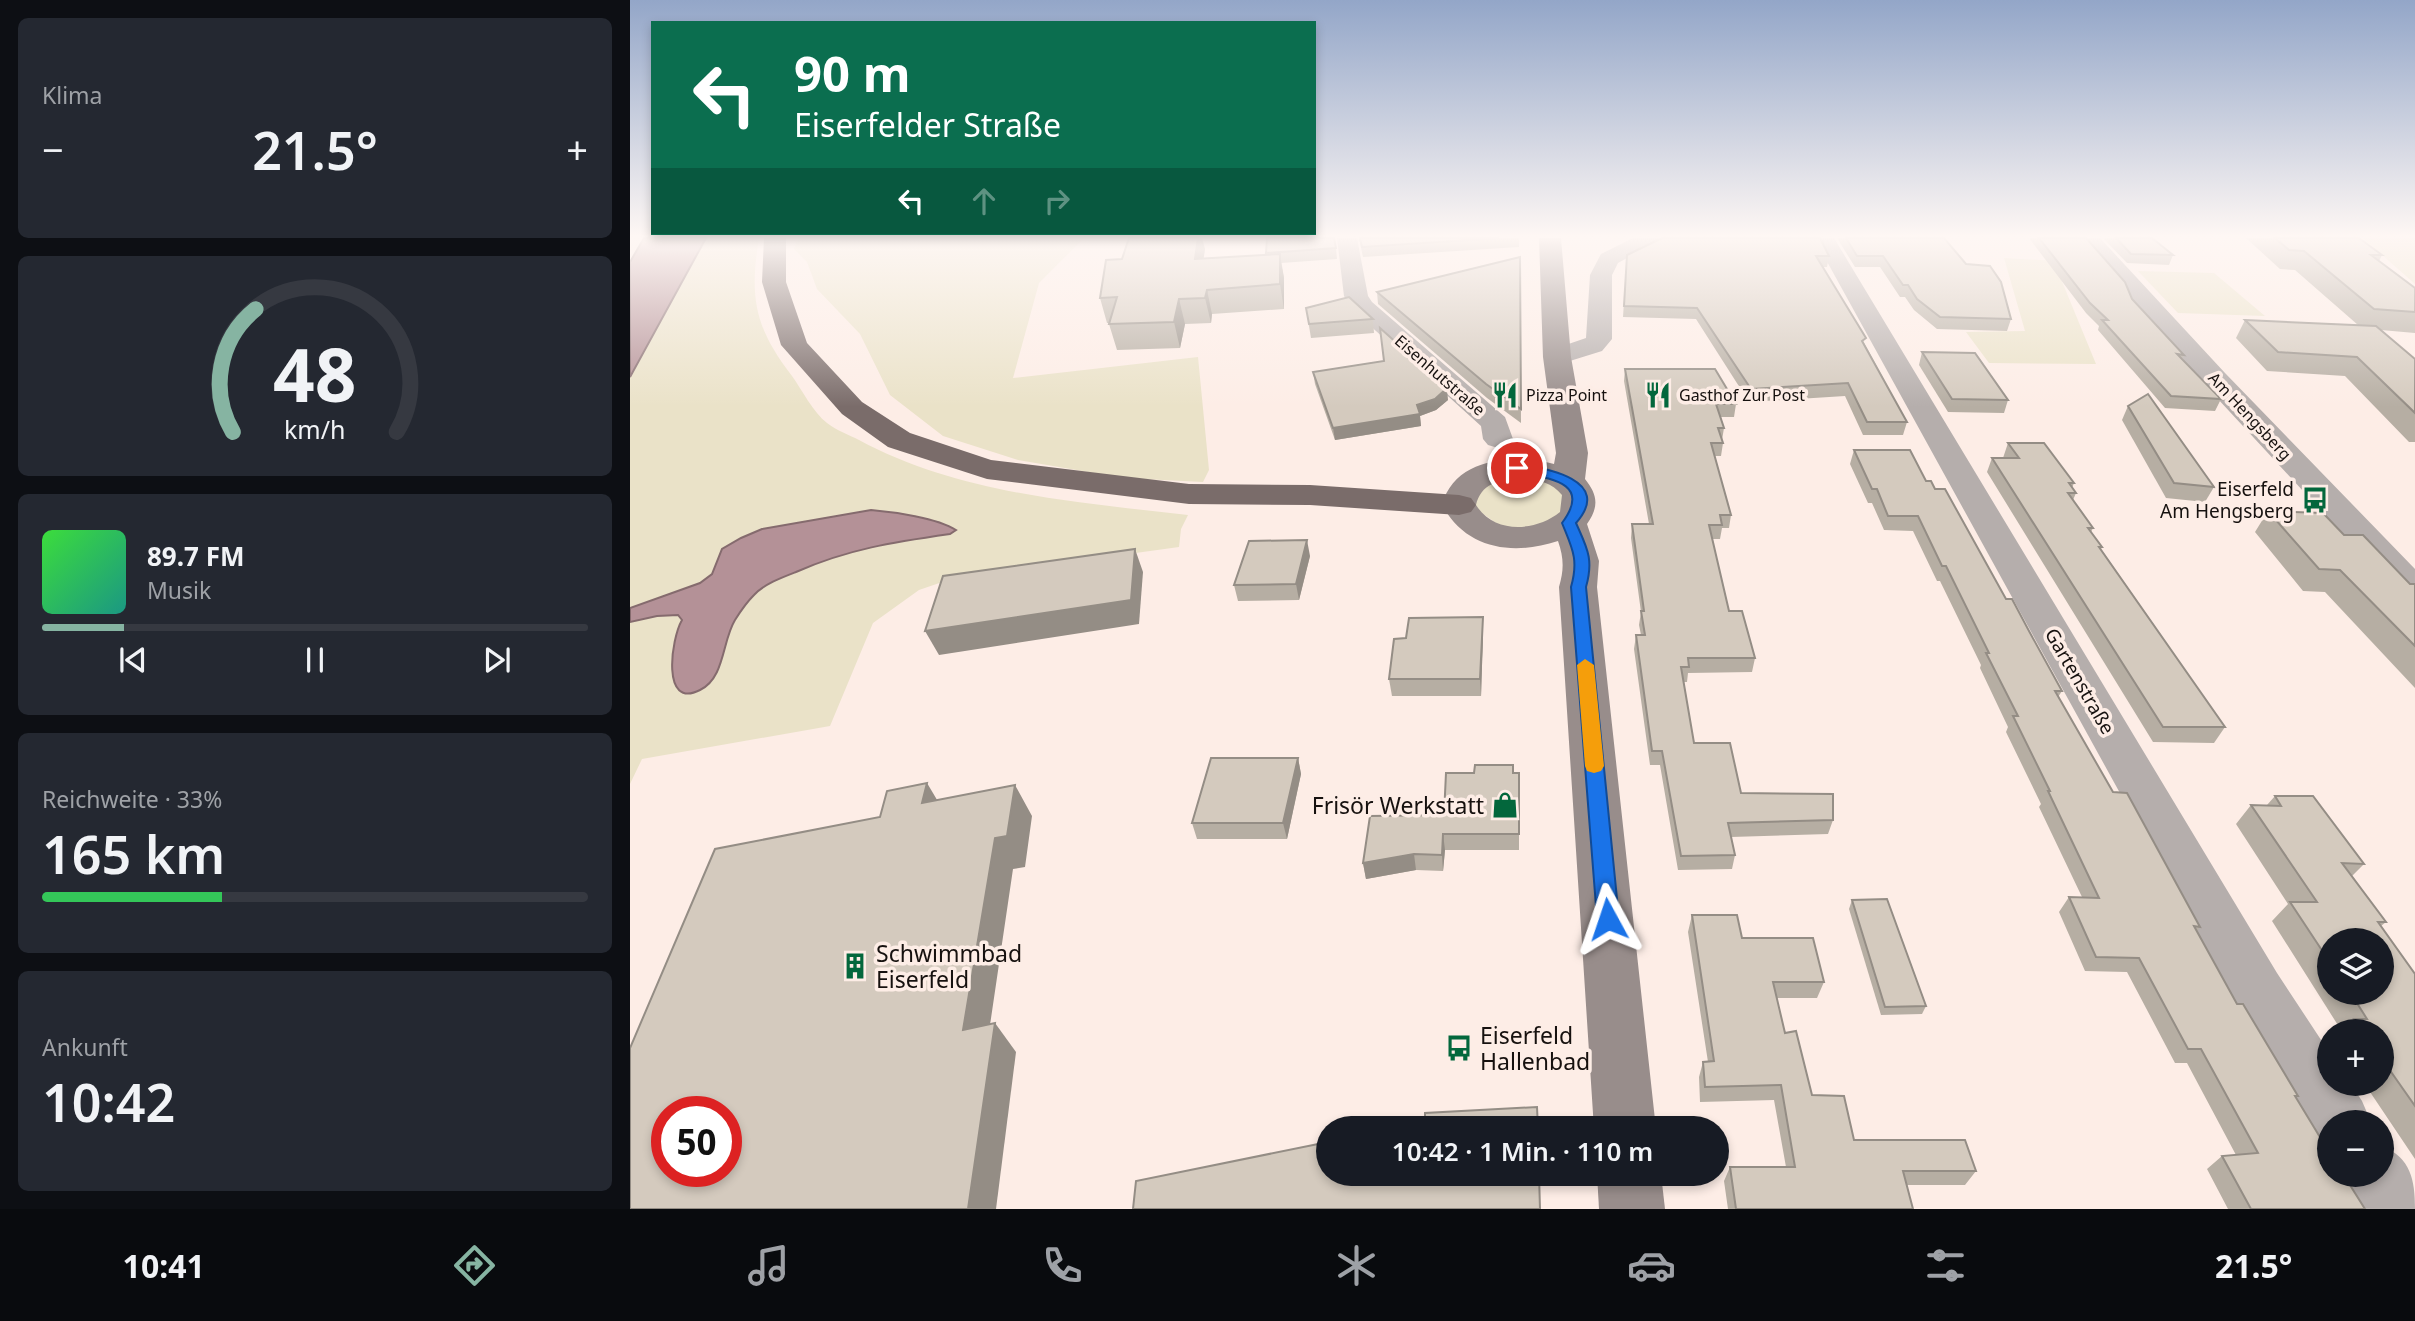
<!DOCTYPE html>
<html lang="de">
<meta charset="utf-8">
<style>
body{margin:0;font-family:"Noto Sans",sans-serif;background:#242831;color:#f1f3f6;height:100vh;display:flex;flex-direction:column;font-size:26px;white-space:nowrap}
*{box-sizing:border-box;margin:0}
p{font-size:23px;color:#9ea1a6}
.icon{flex:none;width:38px;height:38px;fill:none;stroke:currentColor;stroke-width:2;stroke-linecap:round;stroke-linejoin:round}
.map{position:relative;flex:1;overflow:hidden}
.sheet{display:flex;flex-direction:column;gap:18px;padding:18px;background:#0d0f14;width:630px}
.sheet>*{flex:none}
.guide{position:absolute;left:21px;top:21px;width:665px;height:214px;border-radius:0px;box-shadow:0 4px 10px #0003;background:#0b6e4f;color:#fff;overflow:hidden}
.fabs{position:absolute;left:1687px;top:928px;display:grid;gap:14px}
.fabs a{display:grid;place-items:center;width:77px;height:77px;border-radius:50%;background:#171b24;box-shadow:0 4px 10px #0003;font-size:35px}
.speed{position:absolute;left:21px;top:1096px;display:flex;gap:14px;font-size:35px;font-weight:700;text-align:center}
.speed>*{display:grid;place-content:center;width:91px;height:91px;border-radius:50%;background:#171b24;box-shadow:0 4px 10px #0003;line-height:1}
.speed .limit{border:10px solid #d22;background:#fff;color:#111}
.pin{position:absolute;display:grid;place-items:center;width:60px;height:60px;color:#fff;margin:-30px;border:4px solid #fff;border-radius:50%;box-shadow:0 2px 7px #0007}
.me{position:absolute;width:77px;margin:-38px;rotate:355deg;stroke-linejoin:round;filter:drop-shadow(0 0 5px #0008)}
.turn{display:flex;align-items:center;gap:24px;height:147px;padding:0 28px;font-size:32px}
.turn .icon{width:91px;height:91px;stroke-width:2.5}
.turn b{display:block;font-size:49px;line-height:60px}
.lanes{display:flex;align-items:center;height:66px;padding:0 28px;background:#0003;justify-content:center;gap:35px;direction:ltr}
.lanes .off{opacity:.35}
.big{font-size:52px;font-weight:600;line-height:1.1}
.sheet .card{flex:1;display:flex;flex-direction:column;justify-content:center;gap:10px;min-width:0;padding:0 24px;border-radius:10px;background:#242831}
.sheet .dial{align-items:center;gap:0}
.dial svg{height:182px;overflow:visible;fill:none;stroke:#363941;stroke-width:7;stroke-linecap:round;text-anchor:middle}
.dial text{fill:#f1f3f6;stroke:none}
.song{display:flex;align-items:center;gap:21px}
.cover{width:84px;height:84px;border-radius:10px;background:linear-gradient(135deg,hsl(120 70% 55%),hsl(170 70% 35%))}
.played{height:7px;border-radius:4px;background:linear-gradient(90deg,#86b4a2 15%,#363941 15%)}
.keys{display:flex;justify-content:space-around;direction:ltr}
.heat{display:flex;justify-content:space-between;align-items:center;font-size:38px;direction:ltr}
.charge{height:10px;border-radius:5px;background:linear-gradient(90deg,#34c759 33%,#363941 0)}
.trip{position:absolute;left:686px;top:1116px;width:413px;height:70px;border-radius:35px;background:#171b24;box-shadow:0 4px 10px #0003;font-weight:600;line-height:70px;text-align:center}
.tabs{display:flex;height:112px;justify-content:space-around;align-items:center;background:#090b0e;color:#9ea1a6}
.tabs .icon{width:49px;height:49px}
.tabs .active{color:#86b4a2}
.tabs b{font-size:32px;color:#f1f3f6}
main{display:flex;flex:1;min-height:0}
.map>svg:first-child{display:block}
.green{fill:#eae2c8}
.water{fill:#b49197;stroke:#856b6e;stroke-width:2}
.lines{fill:none;stroke-linecap:round;stroke-linejoin:round}
.minor{fill:#b5aeac;fill-rule:evenodd}
.secondary{fill:#988d8b;fill-rule:evenodd}
.trunk{fill:#7a6c6a;fill-rule:evenodd}
.wall{fill:#b6aea3;fill-rule:evenodd}
.shaded-wall{fill:#948d85}
.building{fill:#d4cabe;stroke:#948d85;stroke-width:2;fill-rule:evenodd}
.route{fill:#1a73e8;stroke:#114b97;stroke-width:2}
.slow{fill:#f59e0b}
.labels{text-anchor:middle;dominant-baseline:central;stroke-width:7;stroke-linejoin:round;paint-order:stroke}
.far-street-label{font-size:16px;fill:#16110f;stroke:#fdede6}
.far-poi-label{font-size:16px;fill:#16110f;stroke:#fdede6;text-anchor:start}
.poi-label{font-size:19px;fill:#16110f;stroke:#fdede6;text-anchor:end}
.street-label{font-size:19px;fill:#16110f;stroke:#fdede6}
.near-poi-label{font-size:23px;fill:#16110f;stroke:#fdede6;text-anchor:start}
</style>
<main>
<section class="sheet">
<div class="card"><p>Klima</p>
<div class="heat"><a>−</a><b class="big">21.5°</b><a>+</a></div>
</div>
<div class="card dial"><svg viewBox="0 0 100 80">
<path d="M14 69A42 42 0 1 1 86 69"/>
<path d="M14 69A42 42 0 0 1 24 15" stroke="#86b4a2"/>
<text x="50" y="56" font-size="32" font-weight="700">48</text>
<text x="50" y="72" font-size="11">km/h</text>
</svg></div>
<div class="card">
<div class="song"><i class="cover"></i><div><b>89.7 FM</b><p>Musik</p></div></div>
<div class="played"></div>
<div class="keys"><svg class="icon" aria-label="previous" viewBox="0 0 24 24"><path d="M18 5L8 12l10 7zM5 5v14"/></svg><svg class="icon" aria-label="pause" viewBox="0 0 24 24"><path d="M8 5v14M16 5v14"/></svg><svg class="icon" aria-label="next" viewBox="0 0 24 24"><path d="M6 5l10 7-10 7zM19 5v14"/></svg></div>
</div>
<div class="card"><p>Reichweite · 33%</p><b class="big">165 km</b><div class="charge"></div></div>
<div class="card"><p>Ankunft</p><b class="big">10:42</b></div>
</section>
<div class="map">
<svg width="1785" height="1209" viewBox="0 0 1785 1209">
<rect width="100%" height="100%" fill="#fdede6"/>
<g class="green">
<path d="M76,238H129C119,298 125,328 162,376C172,390 183,412 197,423C206,430 219,435 229,440C329,494 446,502 558,515L551,529L549,547L324,578L289,590L243,623L200,726L12,759L0,784V377Z"/>
<polygon points="168,238 454,238 409,283 383,378 568,357 579,470 573,482 493,478 388,460 313,436 260,395 230,334 187,289 177,262 164,249"/>
<polygon points="1733,238 1785,238 1785,284"/>
<polygon points="1374,258 1463,263 1431,279 1466,364 1359,363 1336,332 1395,331"/>
<polygon points="1508,271 1584,273 1635,316 1548,313"/>
<polygon points="924,474 948,513 885,537 830,497 847,478"/>
</g>
<g class="water">
<polygon points="14,238 76,238 0,377 0,262"/>
<path d="M241,510C264,512 307,518 326,530L320,534C264,542 218,549 166,572C153,577 134,584 124,595C117,602 110,612 105,620C92,641 95,678 70,690C31,710 41,639 52,620L48,615L27,616L0,622V608L70,583L82,574L92,549L111,538L132,529Z"/>
</g>
<g class="lines">
<g class="minor">
<polygon points="707,238 727,238 738,296 742,302 875,417 883,439 878,445 868,448 858,445 853,439 851,426 725,312 714,296"/>
<polygon points="1003,238 1029,238 1026,242 988,263 982,275 982,339 972,351 927,365 918,363 914,357 918,351 956,338 960,275 971,254"/>
<polygon points="1184,238 1204,238 1647,973 1699,1052 1699,1083 1720,1083 1732,1101 1741,1122 1699,1122 1699,1147 1690,1143 1609,1009"/>
<polygon points="1448,238 1470,238 1595,373 1785,569 1785,602 1772,598 1575,385"/>
<path d="M1752,1146C1781,1158 1785,1180 1785,1209H1731L1714,1174H1752Z"/>
</g>
<g class="secondary">
<path d="M909,238H931L941,357L958,453L955,479C968,495 969,507 957,524L969,561L967,587L1026,1129H964L929,587C934,570 934,558 928,541C882,556 836,549 812,505C825,457 884,454 924,464L926,453L913,357ZM887,478C904,479 921,481 932,495L930,512C905,532 864,534 846,505C851,484 868,480 887,478Z"/>
<polygon points="967,1174 1031,1174 1035,1209 969,1209"/>
</g>
<polygon class="trunk" points="134,238 156,238 156,282 177,343 232,402 280,433 361,460 559,484 680,485 829,495 841,498 846,505 841,512 829,515 680,505 559,504 357,479 258,447 212,414 151,345 132,282"/>
</g>
<g class="wall">
<polygon points="705,238 707,259 651,263 654,278 654,309 582,314 581,323 555,324 550,348 487,350 479,324 479,323 477,323 470,298 575,249 573,259 637,255 636,253"/>
<polygon points="729,238 889,238 889,247 733,257"/>
<polygon points="1207,238 1314,238 1381,319 1377,331 1307,329 1284,310 1275,297 1270,297 1250,267 1225,267"/>
<polygon points="1399,238 1456,238 1502,299 1554,355 1552,359 1591,399 1585,411 1535,408 1468,330 1469,326 1456,313"/>
<polygon points="1473,238 1522,238 1543,255 1539,265 1497,263"/>
<polygon points="1616,238 1729,238 1752,255 1749,261 1785,312 1785,333 1751,330 1785,359 1785,442 1779,442 1715,376 1637,371 1606,338 1615,320 1728,325 1665,270 1650,269"/>
<polygon points="997,255 1199,256 1197,267 1193,267 1277,422 1273,435 1233,435 1215,396 1119,402 1066,319 993,317"/>
<polygon points="890,257 891,423 857,398 748,304 747,292"/>
<polygon points="676,308 743,319 744,333 681,338"/>
<polygon points="1292,352 1378,400 1374,413 1318,412 1289,365"/>
<polygon points="995,369 1106,404 1104,417 1091,417 1094,428 1092,440 1093,443 1091,456 1085,456 1101,515 1099,528 1092,528 1090,539 1082,539 1099,611 1125,658 1122,672 1058,673 1057,682 1054,682 1064,743 1111,793 1203,820 1198,834 1101,837 1105,855 1102,869 1048,870 1030,765 1020,765 1004,649 1006,635 1011,635 1009,625 1011,612 1001,538 1002,524 1019,524 994,381"/>
<polygon points="683,372 818,400 806,410 790,416 791,426 705,440 685,384"/>
<polygon points="1498,406 1584,487 1575,502 1536,498 1492,420"/>
<polygon points="1378,443 1444,483 1442,488 1446,493 1443,500 1463,528 1461,532 1472,547 1471,549 1595,727 1584,743 1523,742 1357,472 1362,458 1373,458"/>
<polygon points="1224,450 1296,481 1305,489 1376,599 1432,691 1428,697 1483,792 1570,927 1567,931 1607,1004 1668,1096 1666,1098 1735,1209 1598,1209 1577,1169 1592,1156 1606,1155 1557,1063 1545,1063 1497,972 1455,971 1429,912 1439,897 1452,897 1409,807 1411,804 1376,732 1378,727 1350,668 1351,665 1310,581 1307,581 1283,531 1254,530 1242,503 1238,503 1220,464"/>
<polygon points="1638,511 1714,535 1780,584 1785,584 1785,688 1695,592 1673,591 1625,532"/>
<polygon points="680,556 669,600 608,601 604,585"/>
<polygon points="853,617 853,634 851,696 762,696 759,679 776,638"/>
<polygon points="668,758 671,774 657,839 567,839 562,823"/>
<polygon points="883,773 889,773 889,850 815,850 813,871 786,870 736,879 733,863"/>
<path d="M1645,796L1734,864L1722,876L1756,922L1751,926L1785,974V1159L1734,1083H1752V1031H1711V1030L1642,921L1658,904L1606,824L1621,805H1637ZM1699,940L1752,992H1699Z"/>
<polygon points="1222,900 1296,1006 1292,1014 1251,1015 1219,909"/>
<polygon points="1062,915 1112,938 1194,982 1187,998 1147,998 1155,1033 1182,1095 1224,1140 1346,1171 1335,1185 1277,1185 1283,1209 1098,1209 1094,1181 1100,1167 1156,1167 1144,1100 1070,1102 1069,1077 1073,1062 1078,1062 1058,932"/>
</g>
<g class="shaded-wall">
<polygon points="568,238 572,238 575,249 570,283 565,259"/>
<polygon points="650,254 654,278 654,309 650,284"/>
<polygon points="577,290 582,314 581,323 575,298"/>
<polygon points="549,299 555,324 550,348 544,322"/>
<polygon points="817,388 818,400 806,410 790,416 791,426 705,440 703,428 787,405"/>
<polygon points="677,540 680,556 669,600 666,584"/>
<polygon points="505,549 513,572 509,624 309,655 295,631"/>
<polygon points="853,617 853,634 851,696 850,679"/>
<polygon points="668,758 671,774 657,839 653,823"/>
<polygon points="297,783 316,815 292,803"/>
<polygon points="385,785 402,816 395,867 383,869 355,1059 333,1030 365,838"/>
<polygon points="813,834 815,850 813,871 812,855"/>
<polygon points="784,854 786,870 736,879 733,863"/>
<polygon points="365,1023 386,1052 366,1209 338,1209"/>
</g>
<g class="building">
<polygon points="499,238 568,238 565,259 650,254 650,284 577,290 575,298 549,299 544,322 479,324 487,297 470,298 476,260 492,259"/>
<polygon points="637,238 704,238 706,248 636,253"/>
<polygon points="730,238 869,238 732,247"/>
<polygon points="1032,238 1190,238 1199,256 1186,256 1236,338 1232,341 1277,422 1237,422 1218,383 1121,389 1067,308 994,306 997,255"/>
<polygon points="1216,238 1314,238 1336,264 1360,266 1371,282 1381,319 1310,317 1287,299 1278,285 1273,285 1253,256 1227,256"/>
<polygon points="1409,238 1456,238 1495,282 1502,299 1554,355 1547,354 1591,399 1541,396 1472,320 1478,320 1460,303"/>
<polygon points="1486,238 1522,238 1543,255 1501,254"/>
<polygon points="1645,238 1729,238 1752,255 1741,255 1785,288 1785,312 1744,309 1674,251 1659,250"/>
<polygon points="890,257 891,409 856,384 747,292"/>
<polygon points="719,297 743,319 679,324 676,308"/>
<polygon points="1615,320 1746,326 1785,359 1785,413 1727,357 1648,352"/>
<polygon points="750,328 817,388 805,399 787,405 790,414 703,428 683,372 754,361"/>
<polygon points="1292,352 1345,353 1378,400 1322,399"/>
<polygon points="995,369 1085,369 1106,404 1086,404 1094,428 1088,428 1093,443 1081,443 1101,515 1090,515 1092,525 1079,525 1099,611 1112,611 1125,658 1058,658 1059,667 1051,667 1064,743 1100,743 1111,793 1203,794 1203,820 1098,823 1105,855 1051,856 1032,751 1022,751 1006,635 1015,635 1011,611 1014,611 1002,524 1023,524"/>
<polygon points="1518,394 1584,487 1544,483 1498,406"/>
<polygon points="1378,443 1414,443 1444,483 1439,483 1446,493 1438,493 1463,528 1458,528 1472,547 1469,547 1595,727 1533,727 1362,458 1389,458"/>
<polygon points="1224,450 1280,450 1296,481 1301,481 1305,489 1315,489 1376,599 1382,599 1399,631 1432,691 1425,691 1483,792 1497,793 1570,927 1564,926 1607,1004 1613,1004 1668,1096 1665,1096 1699,1152 1699,1174 1713,1174 1735,1209 1621,1209 1592,1156 1628,1153 1571,1049 1558,1049 1509,958 1466,957 1439,897 1469,898 1418,791 1420,791 1383,716 1388,716 1356,653 1359,653 1316,566 1312,566 1288,516 1258,516 1247,489 1242,489"/>
<polygon points="1638,511 1693,513 1714,535 1733,535 1780,584 1785,584 1785,646 1710,570 1689,569"/>
<polygon points="677,540 666,584 604,585 619,541"/>
<polygon points="505,549 501,600 295,631 313,576"/>
<polygon points="853,617 850,679 759,679 764,639 776,638 779,618"/>
<polygon points="581,758 668,758 653,823 562,823"/>
<polygon points="845,765 883,765 883,773 889,773 889,834 813,834 812,855 784,854 733,863 740,816 814,815 816,773 844,773"/>
<path d="M297,783L292,803L385,785L377,836L365,838L333,1030L365,1023L338,1209H0V1048L85,849L250,817L257,791ZM37,1111H96V1171H37Z"/>
<polygon points="1645,796 1683,796 1734,864 1712,863 1756,922 1748,922 1785,974 1785,1106 1752,1059 1752,1031 1732,1031 1724,1019 1737,1019 1720,992 1752,992 1752,940 1699,940 1699,961 1660,902 1687,902 1621,805 1651,806"/>
<polygon points="1257,899 1296,1006 1255,1007 1222,900"/>
<polygon points="1062,915 1107,915 1112,938 1183,938 1194,982 1143,982 1155,1033 1166,1031 1182,1095 1214,1096 1224,1140 1335,1140 1346,1171 1273,1171 1283,1209 1106,1209 1100,1167 1165,1167 1151,1085 1075,1087 1073,1062 1084,1061"/>
<polygon points="907,1107 908,1129 766,1129 795,1123 795,1113"/>
<polygon points="698,1142 698,1174 909,1174 910,1209 503,1209 506,1181"/>
</g>
<linearGradient id="sky" x2="0" y2="1"><stop stop-color="#93a6c8"/><stop offset="0.58" stop-color="#fef7f4"/><stop offset="1" stop-color="#fef7f4" stop-opacity="0"/></linearGradient>
<rect width="1785" height="407" fill="url(#sky)"/>
<path class="route" d="M887,464C916,468 984,480 946,523C957,548 964,559 956,587L989,919L985,926L978,929L970,926L967,919L941,587C949,559 942,548 932,523C965,479 912,478 882,471L880,468Z"/>
<polygon class="slow" points="955,659 964,665 974,766 971,771 964,773 957,771 955,766 947,665"/>
<defs>
<g id="restaurant-bare" transform="scale(2.1)"><path d="M-5-6h1v4h1v-4h1v4h1v-4h1v5L-1.5 .5V6h-2V.5L-5-1ZM5-6V6H3V1.5H1.5Q1.5-4 5-6Z" fill="#03673c" stroke="#fdede6" stroke-width="2.5" paint-order="stroke"/></g>
<g id="bus-bare" transform="scale(2.1)"><path d="M-5-6H5V4H4V6H2V4H-2V6H-4V4H-5ZM-3.5-4V0h7V-4ZM-3.5 1.2v1.5H-2V1.2ZM2 1.2v1.5H3.5V1.2Z" fill="#03673c" stroke="#fdede6" stroke-width="2.5" paint-order="stroke"/></g>
<g id="shop-bare" transform="scale(2.1)"><path d="M-5-2.5h2.3a2.7 3.5 0 0 1 5.4 0H5L5.5 6h-11ZM-1.5-2.5h3a1.5 2.3 0 0 0-3 0Z" fill="#03673c" stroke="#fdede6" stroke-width="2.5" paint-order="stroke"/></g>
<g id="building-bare" transform="scale(2.1)"><path d="M-4-6H4V6H1V3H-1V6H-4ZM-2.5-4.3h1.7v1.8h-1.7ZM.8-4.3h1.7v1.8H.8ZM-2.5-1h1.7V.8h-1.7ZM.8-1h1.7V.8H.8Z" fill="#03673c" stroke="#fdede6" stroke-width="2.5" paint-order="stroke"/></g>
</defs>
<g fill-rule="evenodd">
<use href="#restaurant-bare" x="875" y="395"/>
<use href="#restaurant-bare" x="1028" y="395"/>
<use href="#bus-bare" x="1685" y="500"/>
<use href="#shop-bare" x="875" y="805"/>
<use href="#building-bare" x="225" y="966"/>
<use href="#bus-bare" x="829" y="1048"/>
</g>
<g class="labels">
<g class="far-street-label">
<text transform="translate(810 375) rotate(41)">Eisenhutstraße</text>
<text transform="translate(1620 416) rotate(47)">Am Hengsberg</text>
</g>
<g class="far-poi-label">
<text x="896" y="395">Pizza Point</text>
<text x="1049" y="395">Gasthof Zur Post</text>
</g>
<g class="poi-label">
<text x="1664" y="489">Eiserfeld<tspan x="1664" dy="22">Am Hengsberg</tspan></text>
</g>
<g class="street-label">
<text transform="translate(1450 681) rotate(60)">Gartenstraße</text>
</g>
<g class="near-poi-label">
<text x="854" y="805" text-anchor="end">Frisör Werkstatt</text>
<text x="246" y="953">Schwimmbad<tspan x="246" dy="26">Eiserfeld</tspan></text>
<text x="850" y="1035">Eiserfeld<tspan x="850" dy="26">Hallenbad</tspan></text>
</g>
</g>
</svg>
<div class="fabs">
<a><svg class="icon" aria-label="layers" viewBox="0 0 24 24"><path d="M12 4l9 5-9 5-9-5zM3 14l9 5 9-5"/></svg></a>
<a>+</a>
<a>−</a>
</div>
<div class="speed"><div class="limit">50</div></div>
<div class="pin" style="left:887px;top:468px;background:#d93025"><svg class="icon" aria-label="arrive" viewBox="0 0 24 24"><path d="M6 21V4h12l-3 4 3 4H6"/></svg></div>
<svg class="me" style="left:978px;top:919px" viewBox="-20 -20 40 40"><path d="M0-17L14 15 0 8-14 15z" fill="#1a73e8" stroke="#fff" stroke-width="4"/></svg>
<div class="trip">10:42 · 1 Min. · 110 m</div>
<div class="guide">
<div class="turn"><svg class="icon" aria-label="left" viewBox="0 0 24 24"><path d="M17 20v-9H6M10 6l-5 5 5 5"/></svg><div><b>90 m</b>Eiserfelder Straße</div></div>
<div class="lanes"><svg class="icon" aria-label="left" viewBox="0 0 24 24"><path d="M17 20v-9H6M10 6l-5 5 5 5"/></svg><svg class="icon off" aria-label="ahead" viewBox="0 0 24 24"><path d="M12 20V5M6 11l6-6 6 6"/></svg><svg class="icon off" aria-label="right" viewBox="0 0 24 24"><path d="M7 20v-9h11M14 6l5 5-5 5"/></svg></div>
</div>
</div>
</main>
<nav class="tabs">
<b>10:41</b>
<svg class="icon active" aria-label="directions" viewBox="0 0 24 24"><path d="M12 3l9 9-9 9-9-9zM9 14v-3h6M13 9l2 2-2 2"/></svg>
<svg class="icon" aria-label="music" viewBox="0 0 24 24"><path d="M9 18V5l10-2v13"/><circle cx="6" cy="18" r="3"/><circle cx="16" cy="16" r="3"/></svg>
<svg class="icon" aria-label="phone" viewBox="0 0 24 24"><path d="M5 4h4l2 5-3 2q2 4 5 5l2-3 5 2v4C11 20 4 13 5 4z"/></svg>
<svg class="icon" aria-label="climate" viewBox="0 0 24 24"><path d="M12 3v18M4 7l16 10M4 17L20 7"/></svg>
<svg class="icon" aria-label="car" viewBox="0 0 24 24"><path d="M5 17H2v-5l4-1 3-4h7l3 4 3 1v5h-3M9 17h6M6 11h13"/><circle cx="7" cy="17" r="2"/><circle cx="17" cy="17" r="2"/></svg>
<svg class="icon" aria-label="filters" viewBox="0 0 24 24"><path d="M4 7h16M4 17h16"/><circle cx="9" cy="7" r="2"/><circle cx="15" cy="17" r="2"/></svg>
<b>21.5°</b>
</nav>
